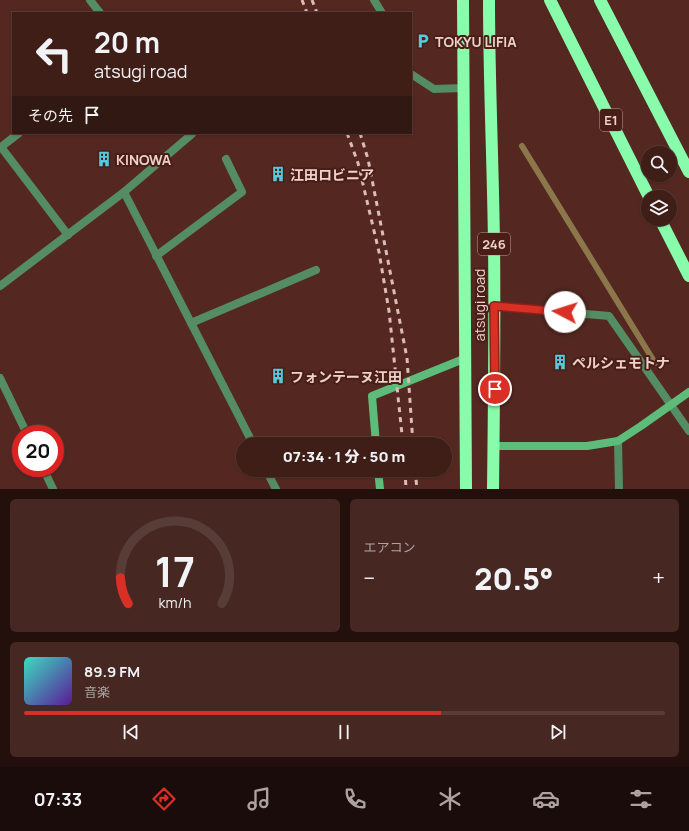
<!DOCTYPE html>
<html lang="ja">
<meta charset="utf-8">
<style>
body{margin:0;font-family:Manrope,"Noto Sans JP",sans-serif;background:#462721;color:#f1f3f6;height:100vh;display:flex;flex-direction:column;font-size:15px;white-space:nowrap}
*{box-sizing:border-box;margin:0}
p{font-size:13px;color:#ada2a2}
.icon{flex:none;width:22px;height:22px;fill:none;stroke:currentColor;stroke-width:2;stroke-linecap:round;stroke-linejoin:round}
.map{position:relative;height:489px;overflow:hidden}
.sheet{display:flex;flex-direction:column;gap:10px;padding:10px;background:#23100d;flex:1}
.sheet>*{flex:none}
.banner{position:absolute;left:12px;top:12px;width:400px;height:122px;border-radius:0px;box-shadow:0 1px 3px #0004,0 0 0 1px #583c37;background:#3f1e18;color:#f1f3f6;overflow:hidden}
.controls{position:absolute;left:641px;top:146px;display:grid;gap:8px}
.controls a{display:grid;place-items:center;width:36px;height:36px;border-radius:50%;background:#3f1e18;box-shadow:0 1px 3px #0004,0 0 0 1px #583c37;font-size:20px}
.speed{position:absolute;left:12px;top:425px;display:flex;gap:8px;font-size:20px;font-weight:700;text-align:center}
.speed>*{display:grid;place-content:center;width:52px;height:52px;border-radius:50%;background:#3f1e18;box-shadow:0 1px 3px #0004,0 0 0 1px #583c37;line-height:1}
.speed .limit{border:6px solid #d22;background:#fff;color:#111}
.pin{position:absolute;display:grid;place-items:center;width:34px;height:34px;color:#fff;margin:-17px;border:2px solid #fff;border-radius:50%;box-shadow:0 1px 4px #0007}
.me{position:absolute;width:44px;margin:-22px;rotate:275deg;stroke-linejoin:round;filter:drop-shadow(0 0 3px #0008)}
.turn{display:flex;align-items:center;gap:14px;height:84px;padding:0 16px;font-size:18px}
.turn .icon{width:52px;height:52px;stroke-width:2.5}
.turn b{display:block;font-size:28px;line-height:34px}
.then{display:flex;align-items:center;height:38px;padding:0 16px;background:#0003;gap:8px;font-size:15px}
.big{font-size:30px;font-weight:800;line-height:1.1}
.sheet .card{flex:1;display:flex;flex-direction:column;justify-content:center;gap:6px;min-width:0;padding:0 14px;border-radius:6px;background:#462721}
.sheet .dial{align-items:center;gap:0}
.dial svg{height:104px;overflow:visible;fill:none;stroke:#583c37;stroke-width:7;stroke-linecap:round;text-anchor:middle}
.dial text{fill:#f1f3f6;stroke:none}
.song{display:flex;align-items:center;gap:12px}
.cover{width:48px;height:48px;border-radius:6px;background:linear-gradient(135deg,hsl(170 70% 55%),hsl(270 70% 35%))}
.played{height:4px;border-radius:2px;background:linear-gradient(90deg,#d93025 65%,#583c37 65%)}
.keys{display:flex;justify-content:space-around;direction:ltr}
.heat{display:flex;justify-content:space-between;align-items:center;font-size:22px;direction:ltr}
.sheet .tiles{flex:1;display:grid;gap:10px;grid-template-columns:1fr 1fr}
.card:last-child{grid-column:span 2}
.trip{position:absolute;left:236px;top:437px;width:216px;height:40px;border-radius:20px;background:#3f1e18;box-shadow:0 1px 3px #0004,0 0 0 1px #583c37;font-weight:800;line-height:40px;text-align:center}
.dock{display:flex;height:64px;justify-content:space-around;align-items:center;background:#190c0a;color:#ada2a2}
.dock .icon{width:28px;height:28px}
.dock .active{color:#d93025}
.dock b{font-size:18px;color:#f1f3f6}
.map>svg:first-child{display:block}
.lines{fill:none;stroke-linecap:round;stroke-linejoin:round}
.stream{stroke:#8c774b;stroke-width:6}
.lane{stroke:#548c63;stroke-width:8}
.street{stroke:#548c63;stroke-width:8}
.secondary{stroke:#5ebc7b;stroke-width:8}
.highway{stroke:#89fcab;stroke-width:12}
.rail{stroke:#dbbcb6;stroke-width:3;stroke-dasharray:5 5;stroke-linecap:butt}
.route-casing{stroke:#8d1f18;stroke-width:10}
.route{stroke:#d93025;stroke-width:7}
.labels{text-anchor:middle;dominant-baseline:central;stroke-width:4;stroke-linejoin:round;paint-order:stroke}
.shield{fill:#481e16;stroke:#bc9b95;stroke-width:1}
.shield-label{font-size:13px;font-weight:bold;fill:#eed1cb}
.poi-label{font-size:14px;font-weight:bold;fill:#eed1cb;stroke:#481e16;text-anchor:start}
.street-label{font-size:14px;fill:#eed1cb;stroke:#481e16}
</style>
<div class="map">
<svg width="689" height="489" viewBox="0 0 689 489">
<rect width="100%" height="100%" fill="#542820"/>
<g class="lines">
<polyline class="stream" points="522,146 655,363"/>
<g class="lane">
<polyline points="19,133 1,147 68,235"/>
<polyline points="156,256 242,192 226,159"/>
<polyline points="494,306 609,316 689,431"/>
<polyline points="191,323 316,270"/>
</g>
<g class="street">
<polyline points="90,0 100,13"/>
<polyline points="374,0 382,13"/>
<polyline points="411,74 434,89 463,88"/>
<polyline points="124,192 253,444"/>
<polyline points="0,286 124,192 192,134 191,133"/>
<polyline points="0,378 27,434"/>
<polyline points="618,441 619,489"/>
<polyline points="43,468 53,489"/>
<polyline points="266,470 276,489"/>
</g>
<g class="secondary">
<polyline points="376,444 372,396 466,358"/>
<polyline points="493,446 587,446 618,441 641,426 689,392"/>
<polyline points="378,470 380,489"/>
</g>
<g class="highway">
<polyline points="463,0 466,489"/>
<path d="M489,0C489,82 493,163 494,244C495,326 494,407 493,489"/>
<polyline points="550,0 649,197"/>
<polyline points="600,0 689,172"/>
<polyline points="660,219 689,276"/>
</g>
<g class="rail">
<polyline points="302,0 307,13"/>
<polyline points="312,0 317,13"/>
<polyline points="347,133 358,163 379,252 389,311 403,444"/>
<polyline points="360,133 368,159 407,358 413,444"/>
<polyline points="405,470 406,489"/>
<polyline points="415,470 417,489"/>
</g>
</g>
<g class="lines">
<g class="route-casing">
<polyline id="route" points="495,389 494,306 565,312"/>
</g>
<use href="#route" class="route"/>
</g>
<defs>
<g id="parking-bare" transform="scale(1.2)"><path d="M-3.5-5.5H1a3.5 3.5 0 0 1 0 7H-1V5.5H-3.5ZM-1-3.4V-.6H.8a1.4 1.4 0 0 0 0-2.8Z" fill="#55cadf" stroke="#481e16" stroke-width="2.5" paint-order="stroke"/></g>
<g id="building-bare" transform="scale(1.2)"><path d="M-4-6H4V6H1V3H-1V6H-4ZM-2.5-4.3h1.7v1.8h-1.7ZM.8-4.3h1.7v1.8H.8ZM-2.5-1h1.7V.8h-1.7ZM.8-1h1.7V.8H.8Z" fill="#55cadf" stroke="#481e16" stroke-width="2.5" paint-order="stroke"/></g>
</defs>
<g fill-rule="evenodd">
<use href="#parking-bare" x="423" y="41"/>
<use href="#building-bare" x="104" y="159"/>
<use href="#building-bare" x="278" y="174"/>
<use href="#building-bare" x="560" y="362"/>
<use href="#building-bare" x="278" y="376"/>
</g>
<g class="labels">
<g class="shield">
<rect x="600" y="109" width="22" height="22" rx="3"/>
<rect x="478" y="233" width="32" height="22" rx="3"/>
</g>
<g class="shield-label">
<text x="611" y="120">E1</text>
<text x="494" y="244">246</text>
</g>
<g class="poi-label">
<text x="435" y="41">TOKYU LIFIA</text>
<text x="116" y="159">KINOWA</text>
<text x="290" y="174">江田ロビニア</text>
<text x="572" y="362">ペルシェモトナ</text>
<text x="290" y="376">フォンテーヌ江田</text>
</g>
<g class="street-label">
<text transform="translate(479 305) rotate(-90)">atsugi road</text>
</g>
</g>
</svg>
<div class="controls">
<a><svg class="icon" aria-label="search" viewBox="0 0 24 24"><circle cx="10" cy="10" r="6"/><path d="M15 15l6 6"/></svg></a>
<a><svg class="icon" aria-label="layers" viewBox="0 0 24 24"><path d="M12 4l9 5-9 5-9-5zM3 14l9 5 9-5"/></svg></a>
</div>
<div class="speed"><div class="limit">20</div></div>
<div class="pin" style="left:495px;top:389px;background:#d93025"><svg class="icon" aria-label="arrive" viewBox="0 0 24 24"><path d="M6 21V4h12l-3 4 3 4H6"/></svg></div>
<svg class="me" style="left:565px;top:312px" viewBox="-20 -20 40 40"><circle r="19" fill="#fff"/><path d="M0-13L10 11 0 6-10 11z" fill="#d93025"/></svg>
<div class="trip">07:34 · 1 分 · 50 m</div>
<div class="banner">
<div class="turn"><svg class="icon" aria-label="left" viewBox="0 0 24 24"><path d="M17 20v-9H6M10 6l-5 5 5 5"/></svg><div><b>20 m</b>atsugi road</div></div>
<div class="then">その先<svg class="icon" aria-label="arrive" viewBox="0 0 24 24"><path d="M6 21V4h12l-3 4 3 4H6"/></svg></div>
</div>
</div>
<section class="sheet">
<div class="tiles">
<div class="card dial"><svg viewBox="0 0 100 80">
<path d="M14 69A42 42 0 1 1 86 69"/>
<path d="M14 69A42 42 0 0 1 8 49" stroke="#d93025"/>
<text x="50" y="56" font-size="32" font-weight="700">17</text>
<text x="50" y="72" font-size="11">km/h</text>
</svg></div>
<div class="card"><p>エアコン</p>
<div class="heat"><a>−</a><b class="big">20.5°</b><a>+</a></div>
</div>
<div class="card">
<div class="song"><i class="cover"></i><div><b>89.9 FM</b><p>音楽</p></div></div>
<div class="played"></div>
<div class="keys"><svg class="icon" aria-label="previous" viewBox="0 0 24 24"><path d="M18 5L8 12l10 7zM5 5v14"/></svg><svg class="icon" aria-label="pause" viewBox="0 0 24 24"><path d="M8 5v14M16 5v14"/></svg><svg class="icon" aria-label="next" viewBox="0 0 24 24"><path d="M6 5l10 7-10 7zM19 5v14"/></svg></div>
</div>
</div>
</section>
<nav class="dock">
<b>07:33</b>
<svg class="icon active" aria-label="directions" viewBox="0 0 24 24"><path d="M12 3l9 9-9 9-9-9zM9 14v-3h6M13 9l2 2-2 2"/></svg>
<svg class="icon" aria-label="music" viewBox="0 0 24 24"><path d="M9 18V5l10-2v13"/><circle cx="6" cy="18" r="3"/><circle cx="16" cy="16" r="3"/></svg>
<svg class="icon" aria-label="phone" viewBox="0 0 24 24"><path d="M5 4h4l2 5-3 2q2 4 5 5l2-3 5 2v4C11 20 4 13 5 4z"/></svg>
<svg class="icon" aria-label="climate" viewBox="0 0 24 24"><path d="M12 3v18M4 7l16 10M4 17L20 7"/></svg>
<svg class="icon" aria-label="car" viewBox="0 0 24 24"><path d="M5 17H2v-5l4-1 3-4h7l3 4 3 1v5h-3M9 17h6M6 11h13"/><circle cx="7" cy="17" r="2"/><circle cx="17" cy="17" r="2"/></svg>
<svg class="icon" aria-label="filters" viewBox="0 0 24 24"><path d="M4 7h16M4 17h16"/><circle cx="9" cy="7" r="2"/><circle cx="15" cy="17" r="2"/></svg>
</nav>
